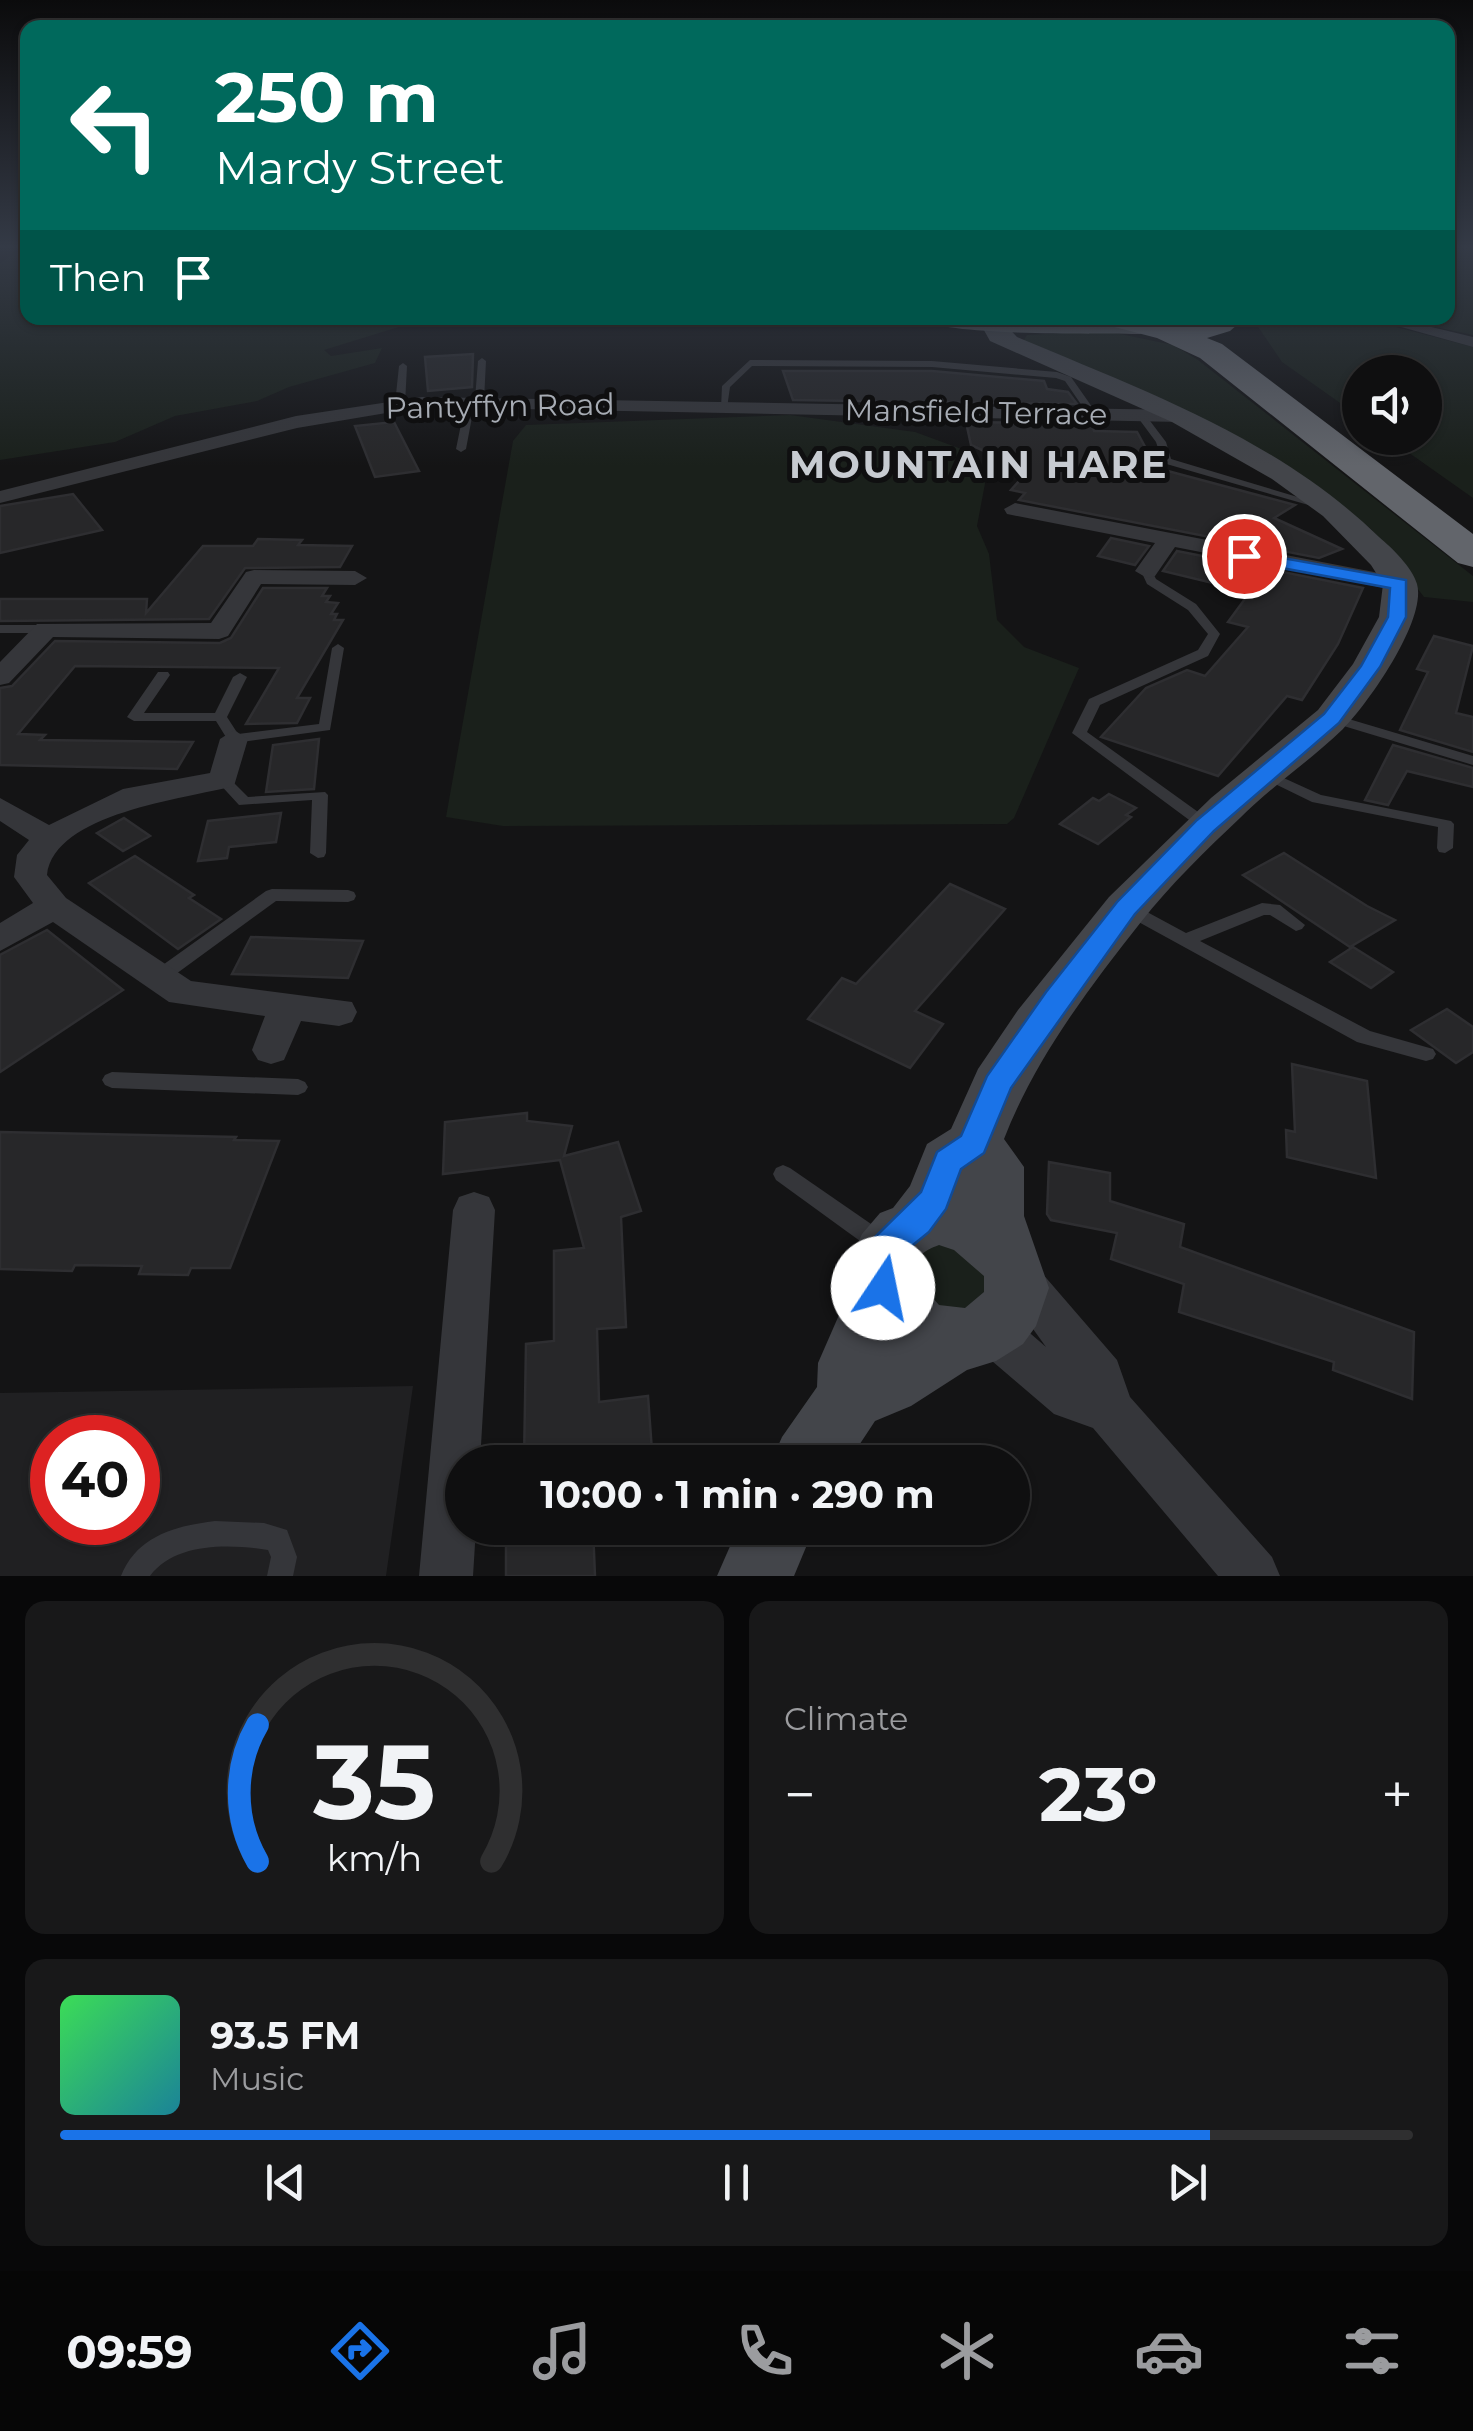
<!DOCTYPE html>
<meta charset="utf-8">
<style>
body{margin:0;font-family:Montserrat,sans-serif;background:#181819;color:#f1f3f6;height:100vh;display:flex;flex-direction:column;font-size:38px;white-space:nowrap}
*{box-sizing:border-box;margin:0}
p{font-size:32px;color:#9b9c9f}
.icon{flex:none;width:55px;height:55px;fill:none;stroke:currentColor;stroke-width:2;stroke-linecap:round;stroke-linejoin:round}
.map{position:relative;height:1576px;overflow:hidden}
.sheet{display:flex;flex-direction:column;gap:25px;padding:25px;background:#080809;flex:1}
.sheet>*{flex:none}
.guide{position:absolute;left:20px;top:20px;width:1435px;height:305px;border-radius:20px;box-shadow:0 2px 8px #0004,0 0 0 2px #2f2f30;background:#00695c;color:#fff;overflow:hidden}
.fabs{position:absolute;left:1342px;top:355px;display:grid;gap:20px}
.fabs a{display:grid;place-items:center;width:100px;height:100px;border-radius:50%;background:#0f0f10;box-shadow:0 2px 8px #0004,0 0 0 2px #2f2f30;font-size:50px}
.speed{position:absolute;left:30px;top:1415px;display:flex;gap:20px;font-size:50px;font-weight:700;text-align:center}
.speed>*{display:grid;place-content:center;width:130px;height:130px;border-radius:50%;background:#0f0f10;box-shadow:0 2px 8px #0004,0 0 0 2px #2f2f30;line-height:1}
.speed .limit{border:15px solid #d22;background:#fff;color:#111}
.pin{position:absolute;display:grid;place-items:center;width:85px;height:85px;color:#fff;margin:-42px;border:5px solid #fff;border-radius:50%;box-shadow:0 2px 10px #0007}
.me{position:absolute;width:110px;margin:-55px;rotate:11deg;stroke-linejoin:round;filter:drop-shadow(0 0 8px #0008)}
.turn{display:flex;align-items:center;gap:35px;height:210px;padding:0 30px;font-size:45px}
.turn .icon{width:130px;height:130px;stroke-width:2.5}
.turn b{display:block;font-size:70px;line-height:85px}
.then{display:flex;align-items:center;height:95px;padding:0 30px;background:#0003;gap:20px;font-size:38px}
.big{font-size:75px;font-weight:700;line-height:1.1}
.sheet .tile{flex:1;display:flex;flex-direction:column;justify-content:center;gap:15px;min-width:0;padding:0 35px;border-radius:20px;background:#181819}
.sheet .dial{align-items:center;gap:0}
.dial svg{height:260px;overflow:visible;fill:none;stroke:#2f2f30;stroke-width:7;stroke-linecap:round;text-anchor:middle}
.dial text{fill:#f1f3f6;stroke:none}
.song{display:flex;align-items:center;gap:30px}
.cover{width:120px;height:120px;border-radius:15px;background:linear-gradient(135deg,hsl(130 70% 55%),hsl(190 70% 35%))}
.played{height:10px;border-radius:5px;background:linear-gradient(90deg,#1a73e8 85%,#2f2f30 85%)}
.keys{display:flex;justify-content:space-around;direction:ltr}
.heat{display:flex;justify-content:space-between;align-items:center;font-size:55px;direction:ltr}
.sheet .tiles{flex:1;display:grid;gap:25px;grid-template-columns:1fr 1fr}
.tile:last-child{grid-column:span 2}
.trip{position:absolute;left:445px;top:1445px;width:585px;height:100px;border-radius:50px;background:#0f0f10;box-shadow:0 2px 8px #0004,0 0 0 2px #2f2f30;font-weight:700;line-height:100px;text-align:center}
.dock{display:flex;height:160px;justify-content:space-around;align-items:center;background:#060606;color:#9b9c9f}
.dock .icon{width:70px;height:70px}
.dock .on{color:#1a73e8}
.dock b{font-size:45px;color:#f1f3f6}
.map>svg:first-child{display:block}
.built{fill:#202022;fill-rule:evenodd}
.green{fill:#1a201b}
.building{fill:#272729;stroke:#2e2e31;stroke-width:2.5}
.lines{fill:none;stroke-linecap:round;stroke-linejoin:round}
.lane{fill:#35363a;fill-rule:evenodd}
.street{fill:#35363a;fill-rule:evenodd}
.secondary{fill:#43454a;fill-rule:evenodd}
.primary{fill:#515459;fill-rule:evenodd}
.highway{fill:#62656b;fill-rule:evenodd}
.route{fill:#1a73e8;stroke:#114b97;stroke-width:2.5}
.labels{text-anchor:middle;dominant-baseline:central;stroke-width:10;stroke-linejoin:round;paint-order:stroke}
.far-street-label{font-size:30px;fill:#a7acb4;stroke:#0f0f10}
.far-district-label{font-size:38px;font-weight:bold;letter-spacing:2.5px;fill:#c7cbd1;stroke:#0f0f10}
</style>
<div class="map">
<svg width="1473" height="1576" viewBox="0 0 1473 1576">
<rect width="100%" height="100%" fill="#141415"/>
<path class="built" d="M413,1386L386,1576H0V1393ZM52,1438H138V1522H52Z"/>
<g class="green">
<polygon points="26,246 28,318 428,318 324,350 331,356 382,348 375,363 289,387 257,401 175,416 115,442 0,460 0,263"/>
<polygon points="1448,246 1473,246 1473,335 1393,318 1448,318"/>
<polygon points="1252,318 1361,318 1473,347 1473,498 1388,438 1425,438 1425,372 1360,372 1360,417 1282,362"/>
<polygon points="1106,331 1173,345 1198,360 1473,576 1473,602 1424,597 1371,529 1296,471 1023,341 1027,335"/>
<polygon points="790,415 915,432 975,454 987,473 977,526 989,554 997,620 1024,647 1079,668 1014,818 1007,824 503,826 446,817 513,441 526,425"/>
<path d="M943,1243C971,1248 1014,1295 969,1309C961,1312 946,1309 937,1309L912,1286L916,1257L927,1247Z"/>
</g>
<g class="building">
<polygon points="473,354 472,387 428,391 425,357"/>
<polygon points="783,371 932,371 1044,381 1047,389 1068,392 1077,404 793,400"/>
<polygon points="394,422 419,471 375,477 355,426"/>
<polygon points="966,422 1091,424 1094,431 1137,432 1149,454 1149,466 1295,505 1274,518 1342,549 1319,558 1019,500 1025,493 1011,490 1028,471 971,445"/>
<polygon points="73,494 102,530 0,553 0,506"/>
<polygon points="1111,538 1149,546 1135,565 1098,556"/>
<polygon points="258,539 302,540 298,545 352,546 340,567 245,568 209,619 0,621 0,599 147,599 146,613 203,546 253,546"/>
<polygon points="1177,551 1363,588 1338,644 1302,700 1287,696 1218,776 1101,737 1146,688 1187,670 1205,676 1248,627 1228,622 1250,592 1163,571"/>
<polygon points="263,588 327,588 322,596 330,596 326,602 338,603 331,614 337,614 334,620 343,620 297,698 310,698 297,723 246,724 279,668 75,666 18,734 45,735 40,740 193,742 177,769 0,765 0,688 12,686 55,641 220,643 231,638"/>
<polygon points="1434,636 1473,646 1456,713 1473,717 1473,752 1400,730 1428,672 1417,669"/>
<polygon points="319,739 314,789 266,792 273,745"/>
<polygon points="1393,745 1473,768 1473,787 1407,771 1388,805 1365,800"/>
<polygon points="1109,794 1136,808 1126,815 1131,817 1098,844 1060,824 1093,798 1099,801"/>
<polygon points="281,813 276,842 229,847 227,858 198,861 208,821"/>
<polygon points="124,818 150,836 123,851 97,833"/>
<polygon points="1284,853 1367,906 1395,920 1350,947 1243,875"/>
<polygon points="135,856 194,895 189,898 221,919 178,949 89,883"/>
<polygon points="950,884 1005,909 915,1011 943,1024 910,1068 808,1019 842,978 856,984"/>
<polygon points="47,930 123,990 0,1072 0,955"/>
<polygon points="251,937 363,941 348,978 232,974"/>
<polygon points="1353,947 1393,972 1371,988 1330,962"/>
<polygon points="1447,1009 1473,1027 1473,1052 1456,1063 1411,1030"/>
<polygon points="1292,1064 1367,1081 1376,1178 1287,1157 1286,1130 1295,1132"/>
<polygon points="527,1113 527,1121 572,1126 564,1156 618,1142 641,1211 621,1217 626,1327 597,1329 599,1402 648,1396 652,1451 524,1462 526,1344 554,1341 554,1251 584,1248 560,1160 443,1174 445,1122"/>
<polygon points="0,1132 236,1137 234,1140 279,1141 230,1268 191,1268 188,1275 139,1274 142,1266 75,1265 72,1271 0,1269"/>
<polygon points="1049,1162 1110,1173 1110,1201 1184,1224 1180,1247 1414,1332 1412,1399 1333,1370 1334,1362 1179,1312 1184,1284 1111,1259 1117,1233 1051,1220 1047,1214"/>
<polygon points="506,1528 593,1528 595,1576 506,1576"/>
</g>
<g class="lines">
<g class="lane">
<polygon points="482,358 486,361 484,400 479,403 475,401 466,449 461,452 456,449 466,400 471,397 475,399 478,361"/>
<polygon points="750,360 932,361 1057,372 1071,377 1097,414 1089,416 1065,381 1056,378 932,367 752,366 730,387 727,408 721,408 722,386"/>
<polygon points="403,363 407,366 405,404 400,407 395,404 399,366"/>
<polygon points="1138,413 1144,413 1166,442 1171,459 1321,504 1312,506 1163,463 1156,442 1136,415"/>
<polygon points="1147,567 1151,569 1156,579 1196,604 1220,634 1208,656 1100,705 1087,732 1212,822 1214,825 1206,830 1200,828 1072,733 1089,699 1198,650 1208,634 1188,610 1147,584 1141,571"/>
<polygon points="0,625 46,625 52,629 46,633 0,633"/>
<polygon points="338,644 344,648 330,730 234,743 229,742 216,721 134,721 127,717 158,672 168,672 170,675 144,713 215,713 233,677 240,673 247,677 227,717 238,734 319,724 332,648"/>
<polygon points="1332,714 1473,756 1473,765 1327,721 1325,718 1327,715"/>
<polygon points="1266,770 1321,795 1451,821 1454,824 1453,848 1445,853 1439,852 1437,848 1438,827 1312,802 1261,777 1259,774"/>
<polygon points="223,776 228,777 248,797 325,792 328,795 326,853 324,857 318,858 310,853 312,800 239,805 216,780"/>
<polygon points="272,889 348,890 354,892 356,896 354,900 348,902 276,901 165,982 159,983 153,982 150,977 153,972 266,891"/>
<polygon points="1262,903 1280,905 1305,925 1302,929 1296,931 1270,915 1264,915 1200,941 1370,1031 1433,1049 1436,1054 1433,1059 1426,1061 1357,1042 1124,914 1122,910 1124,906 1136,906 1186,933"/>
<polygon points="112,1072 298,1079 305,1082 308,1087 305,1092 298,1095 112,1088 105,1085 102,1080 105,1075"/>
<polygon points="783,1165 790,1168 887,1235 890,1242 887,1249 879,1252 871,1249 776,1180 773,1174 776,1168"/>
<path d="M215,1521L264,1523L287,1530L297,1557L293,1576H267L271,1557L268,1550C230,1544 175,1542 150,1576H121C137,1536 175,1526 215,1521Z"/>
</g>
<g class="street">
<polygon points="1369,318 1394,318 1473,337 1473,347"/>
<polygon points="422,397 1181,410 1190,416 1181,422 422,407 297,428 0,503 0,491 296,416"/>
<polygon points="1015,503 1400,577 1412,584 1400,591 1175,547 1155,576 1147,578 1135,571 1155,543 1007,514 1004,509"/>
<polygon points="254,570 355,571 367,578 355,585 261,584 228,636 219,639 53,637 9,683 0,685 0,662 37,624 211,623 246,572"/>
<path d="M234,730L248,739L234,786C184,799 54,813 47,875L66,898L191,981L352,1002L357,1012L352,1022L339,1026L301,1021L284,1060L271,1064L258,1060L252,1050L265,1016L169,1002L53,922L0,951V923L33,903L14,877L17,855L29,840L0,821V798L49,825L123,789L210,773L220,739Z"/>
<polygon points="474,1192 489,1197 495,1210 480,1462 462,1462 462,1528 476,1528 473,1576 419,1576 453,1210 459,1197"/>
<polygon points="1019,1259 1035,1265 1117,1360 1130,1397 1272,1557 1280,1576 1218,1576 1093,1428 1054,1414 992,1361 965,1350 958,1335 965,1320 981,1313 1024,1328 1046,1347 997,1279 1003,1265"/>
</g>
<g class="secondary">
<path d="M986,318H999L1017,337C1145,391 1278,439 1379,537C1392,548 1412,567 1417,584C1427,620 1368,704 1343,729C1311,760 1272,786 1240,818C1206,850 1170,885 1141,922C1088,989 1035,1059 1004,1139L1024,1167V1216L1049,1288L1036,1326L1023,1344L996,1361L967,1370L911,1406L875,1421L848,1462H771L782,1437L817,1387L818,1363L853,1283V1254L862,1234L880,1213L893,1208L910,1186L927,1144L951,1129L978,1069L1018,1010L1109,897L1211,798L1318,710L1353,664L1379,617L1383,584L1371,565L1323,516L1272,479L1172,422L990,341L980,323ZM939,1245L954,1250L984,1276V1292L965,1308L939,1305L915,1278C915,1258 920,1252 939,1245Z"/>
<polygon points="738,1528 814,1528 794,1576 717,1576"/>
</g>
<path class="primary" d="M922,318H1140L1153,326L1140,334C1105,333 939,337 922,318Z"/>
<polygon class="highway" points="1099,318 1190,322 1245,318 1230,331 1207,338 1222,344 1473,534 1473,567 1458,563 1200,358 1157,338 1103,324"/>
</g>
<linearGradient id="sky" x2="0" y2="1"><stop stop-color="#0b0b0c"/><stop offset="0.53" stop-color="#343a46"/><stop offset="1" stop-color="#343a46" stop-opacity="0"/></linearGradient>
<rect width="1473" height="466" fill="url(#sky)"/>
<polygon class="route" points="1244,551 1406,580 1406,617 1380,667 1339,723 1214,831 1135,914 1011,1088 984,1153 961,1169 946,1209 929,1232 902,1254 895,1298 883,1303 871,1298 864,1267 875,1237 921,1192 937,1152 961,1136 987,1076 1046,992 1117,902 1197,820 1324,714 1361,666 1388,617 1390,588 1238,560 1238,553"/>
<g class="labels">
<g class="far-street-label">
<text transform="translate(500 406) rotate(-1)">Pantyffyn Road</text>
<text transform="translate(976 412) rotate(1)">Mansfield Terrace</text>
</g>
<g class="far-district-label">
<text x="979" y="464">MOUNTAIN HARE</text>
</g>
</g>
</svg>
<div class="fabs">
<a><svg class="icon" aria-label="sound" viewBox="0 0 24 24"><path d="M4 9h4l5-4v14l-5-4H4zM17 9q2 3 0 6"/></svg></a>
</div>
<div class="speed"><div class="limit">40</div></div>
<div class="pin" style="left:1244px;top:556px;background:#d93025"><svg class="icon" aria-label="arrive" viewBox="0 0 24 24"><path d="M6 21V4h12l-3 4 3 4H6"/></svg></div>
<svg class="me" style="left:883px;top:1288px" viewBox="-20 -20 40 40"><circle r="19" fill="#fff"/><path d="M0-13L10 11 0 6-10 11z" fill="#1a73e8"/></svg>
<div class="trip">10:00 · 1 min · 290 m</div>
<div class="guide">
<div class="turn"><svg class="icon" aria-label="left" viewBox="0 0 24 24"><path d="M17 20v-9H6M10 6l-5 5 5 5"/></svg><div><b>250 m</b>Mardy Street</div></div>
<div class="then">Then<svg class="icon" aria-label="arrive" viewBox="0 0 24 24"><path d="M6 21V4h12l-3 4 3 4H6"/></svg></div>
</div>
</div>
<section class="sheet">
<div class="tiles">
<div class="tile dial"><svg viewBox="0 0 100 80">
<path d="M14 69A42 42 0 1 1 86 69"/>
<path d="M14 69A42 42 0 0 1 14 27" stroke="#1a73e8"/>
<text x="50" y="56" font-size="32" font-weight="700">35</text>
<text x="50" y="72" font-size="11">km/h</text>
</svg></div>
<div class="tile"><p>Climate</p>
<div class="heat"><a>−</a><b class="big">23°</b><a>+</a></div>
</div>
<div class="tile">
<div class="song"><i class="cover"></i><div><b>93.5 FM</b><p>Music</p></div></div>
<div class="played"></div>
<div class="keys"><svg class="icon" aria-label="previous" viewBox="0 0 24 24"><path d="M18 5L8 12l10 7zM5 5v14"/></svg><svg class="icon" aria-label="pause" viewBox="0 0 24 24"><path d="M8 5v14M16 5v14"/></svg><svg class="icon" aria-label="next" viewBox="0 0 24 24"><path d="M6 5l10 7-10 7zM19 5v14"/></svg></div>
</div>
</div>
</section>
<nav class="dock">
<b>09:59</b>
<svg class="icon on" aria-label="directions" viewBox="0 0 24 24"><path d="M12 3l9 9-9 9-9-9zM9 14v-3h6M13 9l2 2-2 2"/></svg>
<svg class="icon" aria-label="music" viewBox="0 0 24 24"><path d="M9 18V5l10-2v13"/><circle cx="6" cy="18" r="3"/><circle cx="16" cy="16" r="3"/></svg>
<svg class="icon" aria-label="phone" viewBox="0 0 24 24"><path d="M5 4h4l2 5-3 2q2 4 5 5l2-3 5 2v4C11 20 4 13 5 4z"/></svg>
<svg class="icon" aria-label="climate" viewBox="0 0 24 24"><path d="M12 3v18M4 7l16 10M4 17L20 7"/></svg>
<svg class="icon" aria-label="car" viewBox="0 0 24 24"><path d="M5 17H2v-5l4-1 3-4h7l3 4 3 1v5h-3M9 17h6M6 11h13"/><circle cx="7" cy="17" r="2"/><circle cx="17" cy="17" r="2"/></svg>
<svg class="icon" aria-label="filters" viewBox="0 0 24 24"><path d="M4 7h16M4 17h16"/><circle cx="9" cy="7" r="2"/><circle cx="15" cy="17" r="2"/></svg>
</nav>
